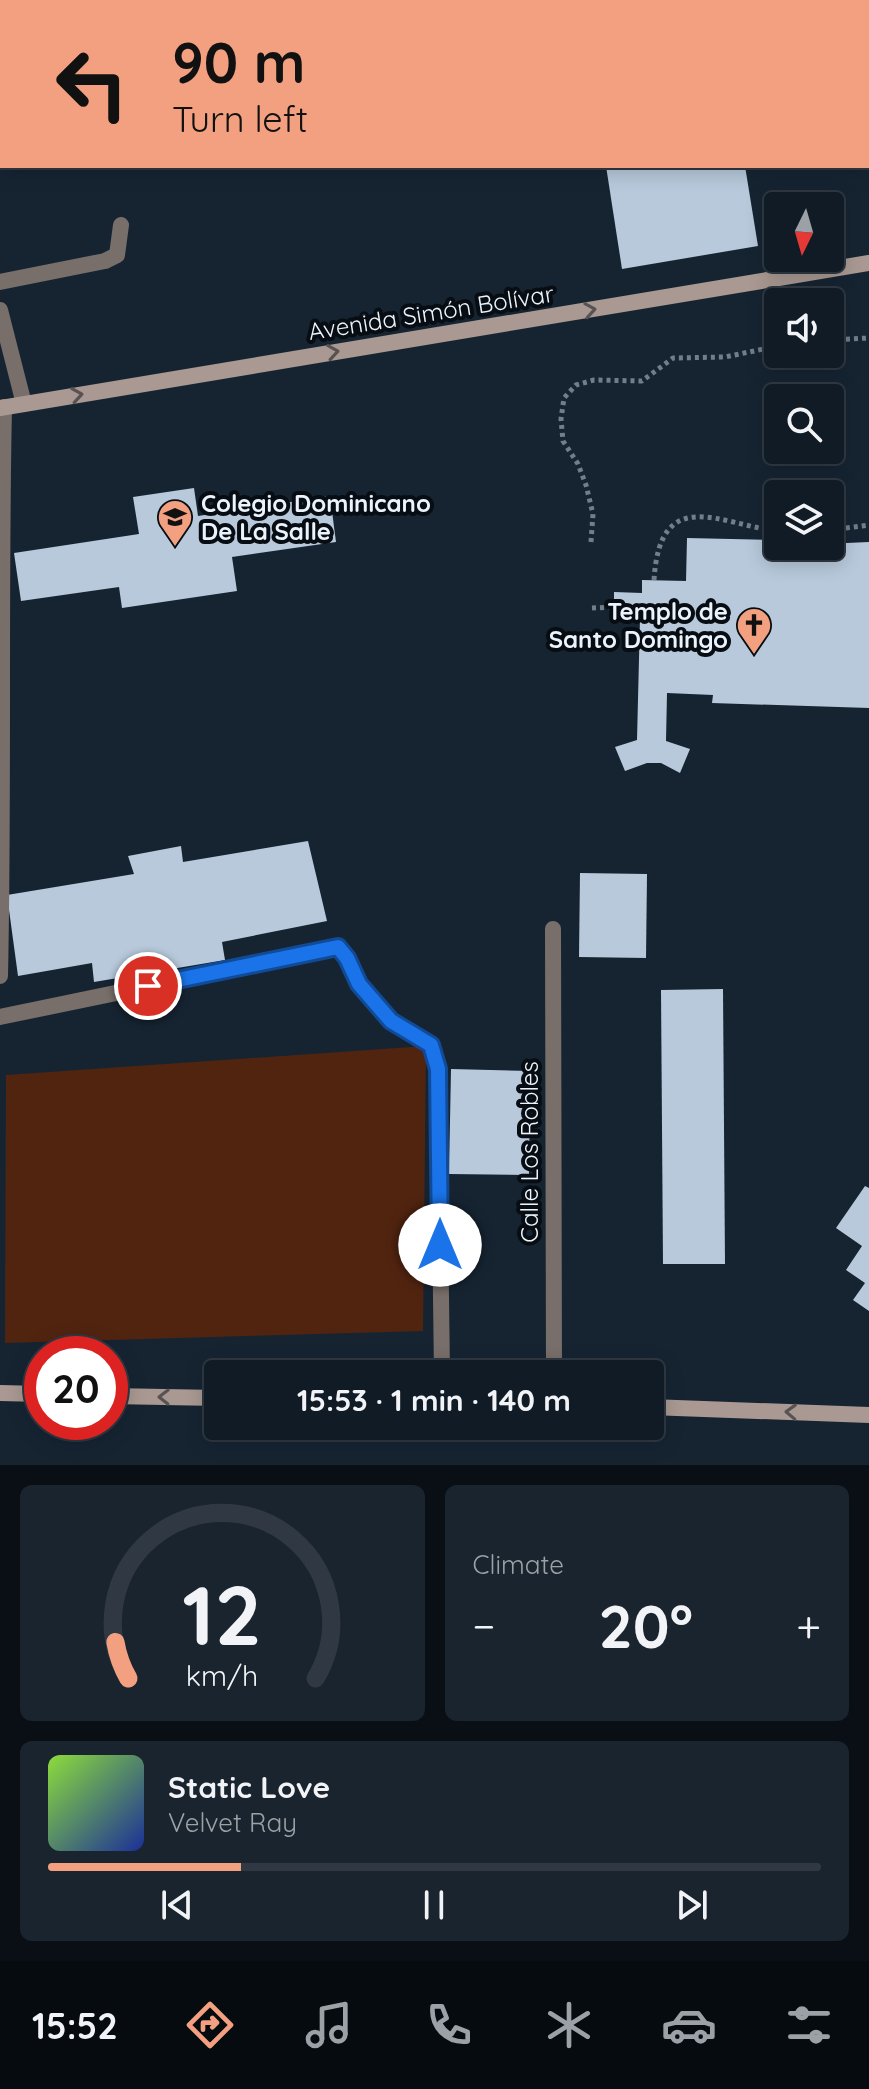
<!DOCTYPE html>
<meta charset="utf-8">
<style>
body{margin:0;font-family:Quicksand,sans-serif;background:#19242e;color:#f1f3f6;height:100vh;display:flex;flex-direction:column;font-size:30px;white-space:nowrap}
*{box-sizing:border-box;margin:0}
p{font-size:26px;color:#9ca1a7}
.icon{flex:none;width:44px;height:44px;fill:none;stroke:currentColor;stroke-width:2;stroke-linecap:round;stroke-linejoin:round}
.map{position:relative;height:1465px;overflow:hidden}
.sheet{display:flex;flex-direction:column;gap:20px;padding:20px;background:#090f15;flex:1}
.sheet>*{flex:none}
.guide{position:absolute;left:0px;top:0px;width:870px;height:168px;box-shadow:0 4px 20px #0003,0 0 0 2px #303943;background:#f2a07f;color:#111;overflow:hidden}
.needle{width:52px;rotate:185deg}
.buttons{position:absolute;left:764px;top:192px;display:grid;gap:16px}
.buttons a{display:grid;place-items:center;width:80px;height:80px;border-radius:8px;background:#101b26;box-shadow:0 4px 20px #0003,0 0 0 2px #303943;font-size:40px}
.speed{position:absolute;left:24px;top:1336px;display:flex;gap:16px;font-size:40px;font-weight:700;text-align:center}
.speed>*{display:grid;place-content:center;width:104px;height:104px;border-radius:50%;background:#101b26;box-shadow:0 4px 20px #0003,0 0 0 2px #303943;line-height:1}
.speed .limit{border:12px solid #d22;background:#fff;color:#111}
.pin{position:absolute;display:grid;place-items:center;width:68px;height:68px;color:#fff;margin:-34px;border:4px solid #fff;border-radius:50%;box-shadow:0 2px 8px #0007}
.me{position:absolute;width:88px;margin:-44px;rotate:0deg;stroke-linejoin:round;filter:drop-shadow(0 0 6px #0008)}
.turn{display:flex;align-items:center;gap:28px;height:168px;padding:0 40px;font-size:36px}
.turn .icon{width:104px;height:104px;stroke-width:2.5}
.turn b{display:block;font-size:56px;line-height:68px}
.big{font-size:60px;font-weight:700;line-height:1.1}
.sheet .tile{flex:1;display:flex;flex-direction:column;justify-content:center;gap:12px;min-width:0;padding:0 28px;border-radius:12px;background:#19242e}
.sheet .dial{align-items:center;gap:0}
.dial svg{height:208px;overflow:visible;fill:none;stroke:#303943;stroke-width:7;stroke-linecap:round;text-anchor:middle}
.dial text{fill:#f1f3f6;stroke:none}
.song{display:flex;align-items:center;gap:24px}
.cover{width:96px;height:96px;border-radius:12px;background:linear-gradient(135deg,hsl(90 70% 55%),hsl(230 70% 35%))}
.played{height:8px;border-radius:4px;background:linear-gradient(90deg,#f2a07f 25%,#303943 25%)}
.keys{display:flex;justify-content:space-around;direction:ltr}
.heat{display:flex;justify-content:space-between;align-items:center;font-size:44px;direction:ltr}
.sheet .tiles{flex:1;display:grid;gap:20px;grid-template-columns:1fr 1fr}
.tile:last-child{grid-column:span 2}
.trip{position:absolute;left:204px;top:1360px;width:460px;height:80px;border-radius:8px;background:#101b26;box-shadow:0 4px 20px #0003,0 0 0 2px #303943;font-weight:700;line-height:80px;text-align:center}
.tabs{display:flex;height:128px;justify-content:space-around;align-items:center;background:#060b0f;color:#9ca1a7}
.tabs .icon{width:56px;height:56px}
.tabs .selected{color:#f2a07f}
.tabs b{font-size:36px;color:#f1f3f6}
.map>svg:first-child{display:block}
.green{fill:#512410}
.building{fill:#b7c9db}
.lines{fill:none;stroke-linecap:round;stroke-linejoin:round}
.path{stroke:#727e8a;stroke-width:5;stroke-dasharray:4 4;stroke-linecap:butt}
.service{stroke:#786e6a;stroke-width:16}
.minor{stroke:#786e6a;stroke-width:16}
.secondary{stroke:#a99992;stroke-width:16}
.oneway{stroke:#585352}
.route-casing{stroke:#114b97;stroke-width:20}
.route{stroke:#1a73e8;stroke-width:14}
.labels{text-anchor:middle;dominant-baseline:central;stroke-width:8;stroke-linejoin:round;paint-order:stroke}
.street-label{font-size:24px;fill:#ebf4fd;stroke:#070d13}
.poi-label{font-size:24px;font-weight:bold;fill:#ebf4fd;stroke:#070d13;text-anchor:start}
</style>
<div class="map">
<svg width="869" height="1465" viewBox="0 0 869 1465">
<rect width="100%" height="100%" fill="#162432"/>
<polygon class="green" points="426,1046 423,1331 5,1343 6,1075"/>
<g class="building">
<polygon points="606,166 745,166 758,246 622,269"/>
<polygon points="194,488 198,516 330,496 336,542 232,557 237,591 122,608 119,587 21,601 14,553 139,534 133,497"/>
<polygon points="687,538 778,540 778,546 869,542 869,708 712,703 713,695 667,693 666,741 690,749 680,773 661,763 647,763 625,771 615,747 637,740 640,618 614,617 614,592 642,593 642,580 686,581"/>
<polygon points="308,841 327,921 222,942 225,960 94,982 92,963 18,976 7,895 134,874 128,856 181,846 183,862"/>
<polygon points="580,873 647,874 646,958 579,957"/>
<polygon points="723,989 725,1264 663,1264 661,990"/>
<polygon points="451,1069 530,1071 529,1175 449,1174"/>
<polygon points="865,1186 869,1188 869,1311 853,1300 865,1283 846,1270 862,1246 836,1228"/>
</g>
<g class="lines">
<g class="path">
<polyline points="830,340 869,338"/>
<polyline points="830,530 869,525"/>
<polyline points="591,542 593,514 586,485 578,464 563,441 561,419 564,398 576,385 594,380 642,381 673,358 725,357 778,346"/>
<path d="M654,580C660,483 721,525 778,531"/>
<polyline points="592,608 614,607"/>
</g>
<g class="service">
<path d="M0,976C4,787 0,597 4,407"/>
<polyline points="0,1017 338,947 347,958 359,984 391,1021 431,1045 438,1069 442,1374"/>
</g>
<g class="minor">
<polyline points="41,0 41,2"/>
<polyline points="0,79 2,78"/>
<polyline points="0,282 105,261 117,255 121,225"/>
<polyline points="0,310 24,404"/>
<polyline points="553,929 554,1374"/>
</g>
<g class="secondary">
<polyline points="0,408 869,263"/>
<polyline points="0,1393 42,1394"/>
<polyline points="110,1396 218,1398"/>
<polyline points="650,1407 869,1415"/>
</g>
</g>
<defs><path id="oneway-chevron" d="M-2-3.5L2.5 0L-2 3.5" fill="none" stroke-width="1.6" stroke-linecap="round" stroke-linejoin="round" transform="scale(2)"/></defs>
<g class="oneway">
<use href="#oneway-chevron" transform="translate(590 310) rotate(-9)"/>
<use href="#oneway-chevron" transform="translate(333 352) rotate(-9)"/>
<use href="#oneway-chevron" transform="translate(77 395) rotate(-9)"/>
<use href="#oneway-chevron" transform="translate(164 1397) rotate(-179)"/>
<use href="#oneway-chevron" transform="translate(791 1412) rotate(-178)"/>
</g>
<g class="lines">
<g class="route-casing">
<polyline id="route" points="148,986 338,947 347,958 359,984 391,1021 431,1045 438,1069 440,1245"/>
</g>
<use href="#route" class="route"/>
</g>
<defs>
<g id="school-pin" transform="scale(1.8)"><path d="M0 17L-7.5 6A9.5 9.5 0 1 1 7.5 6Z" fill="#f2a07f" stroke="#070d13"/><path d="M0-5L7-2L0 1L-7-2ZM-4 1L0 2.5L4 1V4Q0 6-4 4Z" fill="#111"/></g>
<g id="church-pin" transform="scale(1.8)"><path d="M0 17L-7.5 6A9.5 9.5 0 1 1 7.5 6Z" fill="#f2a07f" stroke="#070d13"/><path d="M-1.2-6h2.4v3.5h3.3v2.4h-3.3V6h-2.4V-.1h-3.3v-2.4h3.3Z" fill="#111"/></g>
</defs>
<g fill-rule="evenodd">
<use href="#school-pin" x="175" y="517"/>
<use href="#church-pin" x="754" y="625"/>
</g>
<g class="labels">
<g class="street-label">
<text transform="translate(431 312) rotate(-9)">Avenida Simón Bolívar</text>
<text transform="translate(529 1152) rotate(-90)">Calle Los Robles</text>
</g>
<g class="poi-label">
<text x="201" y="503">Colegio Dominicano<tspan x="201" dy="28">De La Salle</tspan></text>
<text x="728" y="611" text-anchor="end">Templo de<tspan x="728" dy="28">Santo Domingo</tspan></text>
</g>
</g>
</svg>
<div class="buttons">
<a><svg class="needle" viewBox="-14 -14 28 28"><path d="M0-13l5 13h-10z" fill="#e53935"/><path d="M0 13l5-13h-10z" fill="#9ca1a7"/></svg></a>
<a><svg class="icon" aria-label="sound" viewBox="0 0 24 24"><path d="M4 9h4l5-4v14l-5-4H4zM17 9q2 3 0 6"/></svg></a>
<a><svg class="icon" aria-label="search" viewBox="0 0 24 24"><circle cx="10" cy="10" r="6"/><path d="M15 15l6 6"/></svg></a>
<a><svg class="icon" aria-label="layers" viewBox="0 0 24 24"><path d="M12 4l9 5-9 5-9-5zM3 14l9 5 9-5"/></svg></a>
</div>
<div class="speed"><div class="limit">20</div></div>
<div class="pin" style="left:148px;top:986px;background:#d93025"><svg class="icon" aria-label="arrive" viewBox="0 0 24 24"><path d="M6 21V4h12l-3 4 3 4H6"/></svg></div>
<svg class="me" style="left:440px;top:1245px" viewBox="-20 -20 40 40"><circle r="19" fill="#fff"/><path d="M0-13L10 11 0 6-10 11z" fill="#1a73e8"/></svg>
<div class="trip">15:53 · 1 min · 140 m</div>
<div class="guide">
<div class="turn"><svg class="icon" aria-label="left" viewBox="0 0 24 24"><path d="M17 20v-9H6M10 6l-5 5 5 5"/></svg><div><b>90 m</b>Turn left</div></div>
</div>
</div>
<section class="sheet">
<div class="tiles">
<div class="tile dial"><svg viewBox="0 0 100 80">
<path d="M14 69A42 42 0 1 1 86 69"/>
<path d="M14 69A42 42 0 0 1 9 55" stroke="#f2a07f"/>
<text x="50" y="56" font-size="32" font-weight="700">12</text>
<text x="50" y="72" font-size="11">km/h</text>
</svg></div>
<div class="tile"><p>Climate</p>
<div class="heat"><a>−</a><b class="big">20°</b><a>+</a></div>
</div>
<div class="tile">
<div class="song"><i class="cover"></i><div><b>Static Love</b><p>Velvet Ray</p></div></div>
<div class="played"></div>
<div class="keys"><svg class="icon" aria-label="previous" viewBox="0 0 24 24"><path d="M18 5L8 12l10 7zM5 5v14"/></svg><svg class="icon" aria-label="pause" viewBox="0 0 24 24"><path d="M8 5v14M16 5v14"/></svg><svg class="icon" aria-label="next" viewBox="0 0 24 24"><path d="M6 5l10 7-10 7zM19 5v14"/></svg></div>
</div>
</div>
</section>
<nav class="tabs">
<b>15:52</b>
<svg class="icon selected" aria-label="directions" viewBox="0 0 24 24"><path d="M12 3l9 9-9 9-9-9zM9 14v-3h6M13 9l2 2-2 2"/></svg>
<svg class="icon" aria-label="music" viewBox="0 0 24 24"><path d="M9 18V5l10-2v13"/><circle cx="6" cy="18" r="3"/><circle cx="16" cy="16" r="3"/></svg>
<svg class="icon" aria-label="phone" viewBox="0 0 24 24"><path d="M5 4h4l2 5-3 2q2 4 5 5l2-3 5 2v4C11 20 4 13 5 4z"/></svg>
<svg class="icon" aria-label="climate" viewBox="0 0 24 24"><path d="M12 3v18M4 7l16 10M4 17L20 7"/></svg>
<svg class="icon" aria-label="car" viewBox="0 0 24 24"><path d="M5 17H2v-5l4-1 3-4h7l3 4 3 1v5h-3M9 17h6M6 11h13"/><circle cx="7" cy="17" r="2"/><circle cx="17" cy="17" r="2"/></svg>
<svg class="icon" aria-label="filters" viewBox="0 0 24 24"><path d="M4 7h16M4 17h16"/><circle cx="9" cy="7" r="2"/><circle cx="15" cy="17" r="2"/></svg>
</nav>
